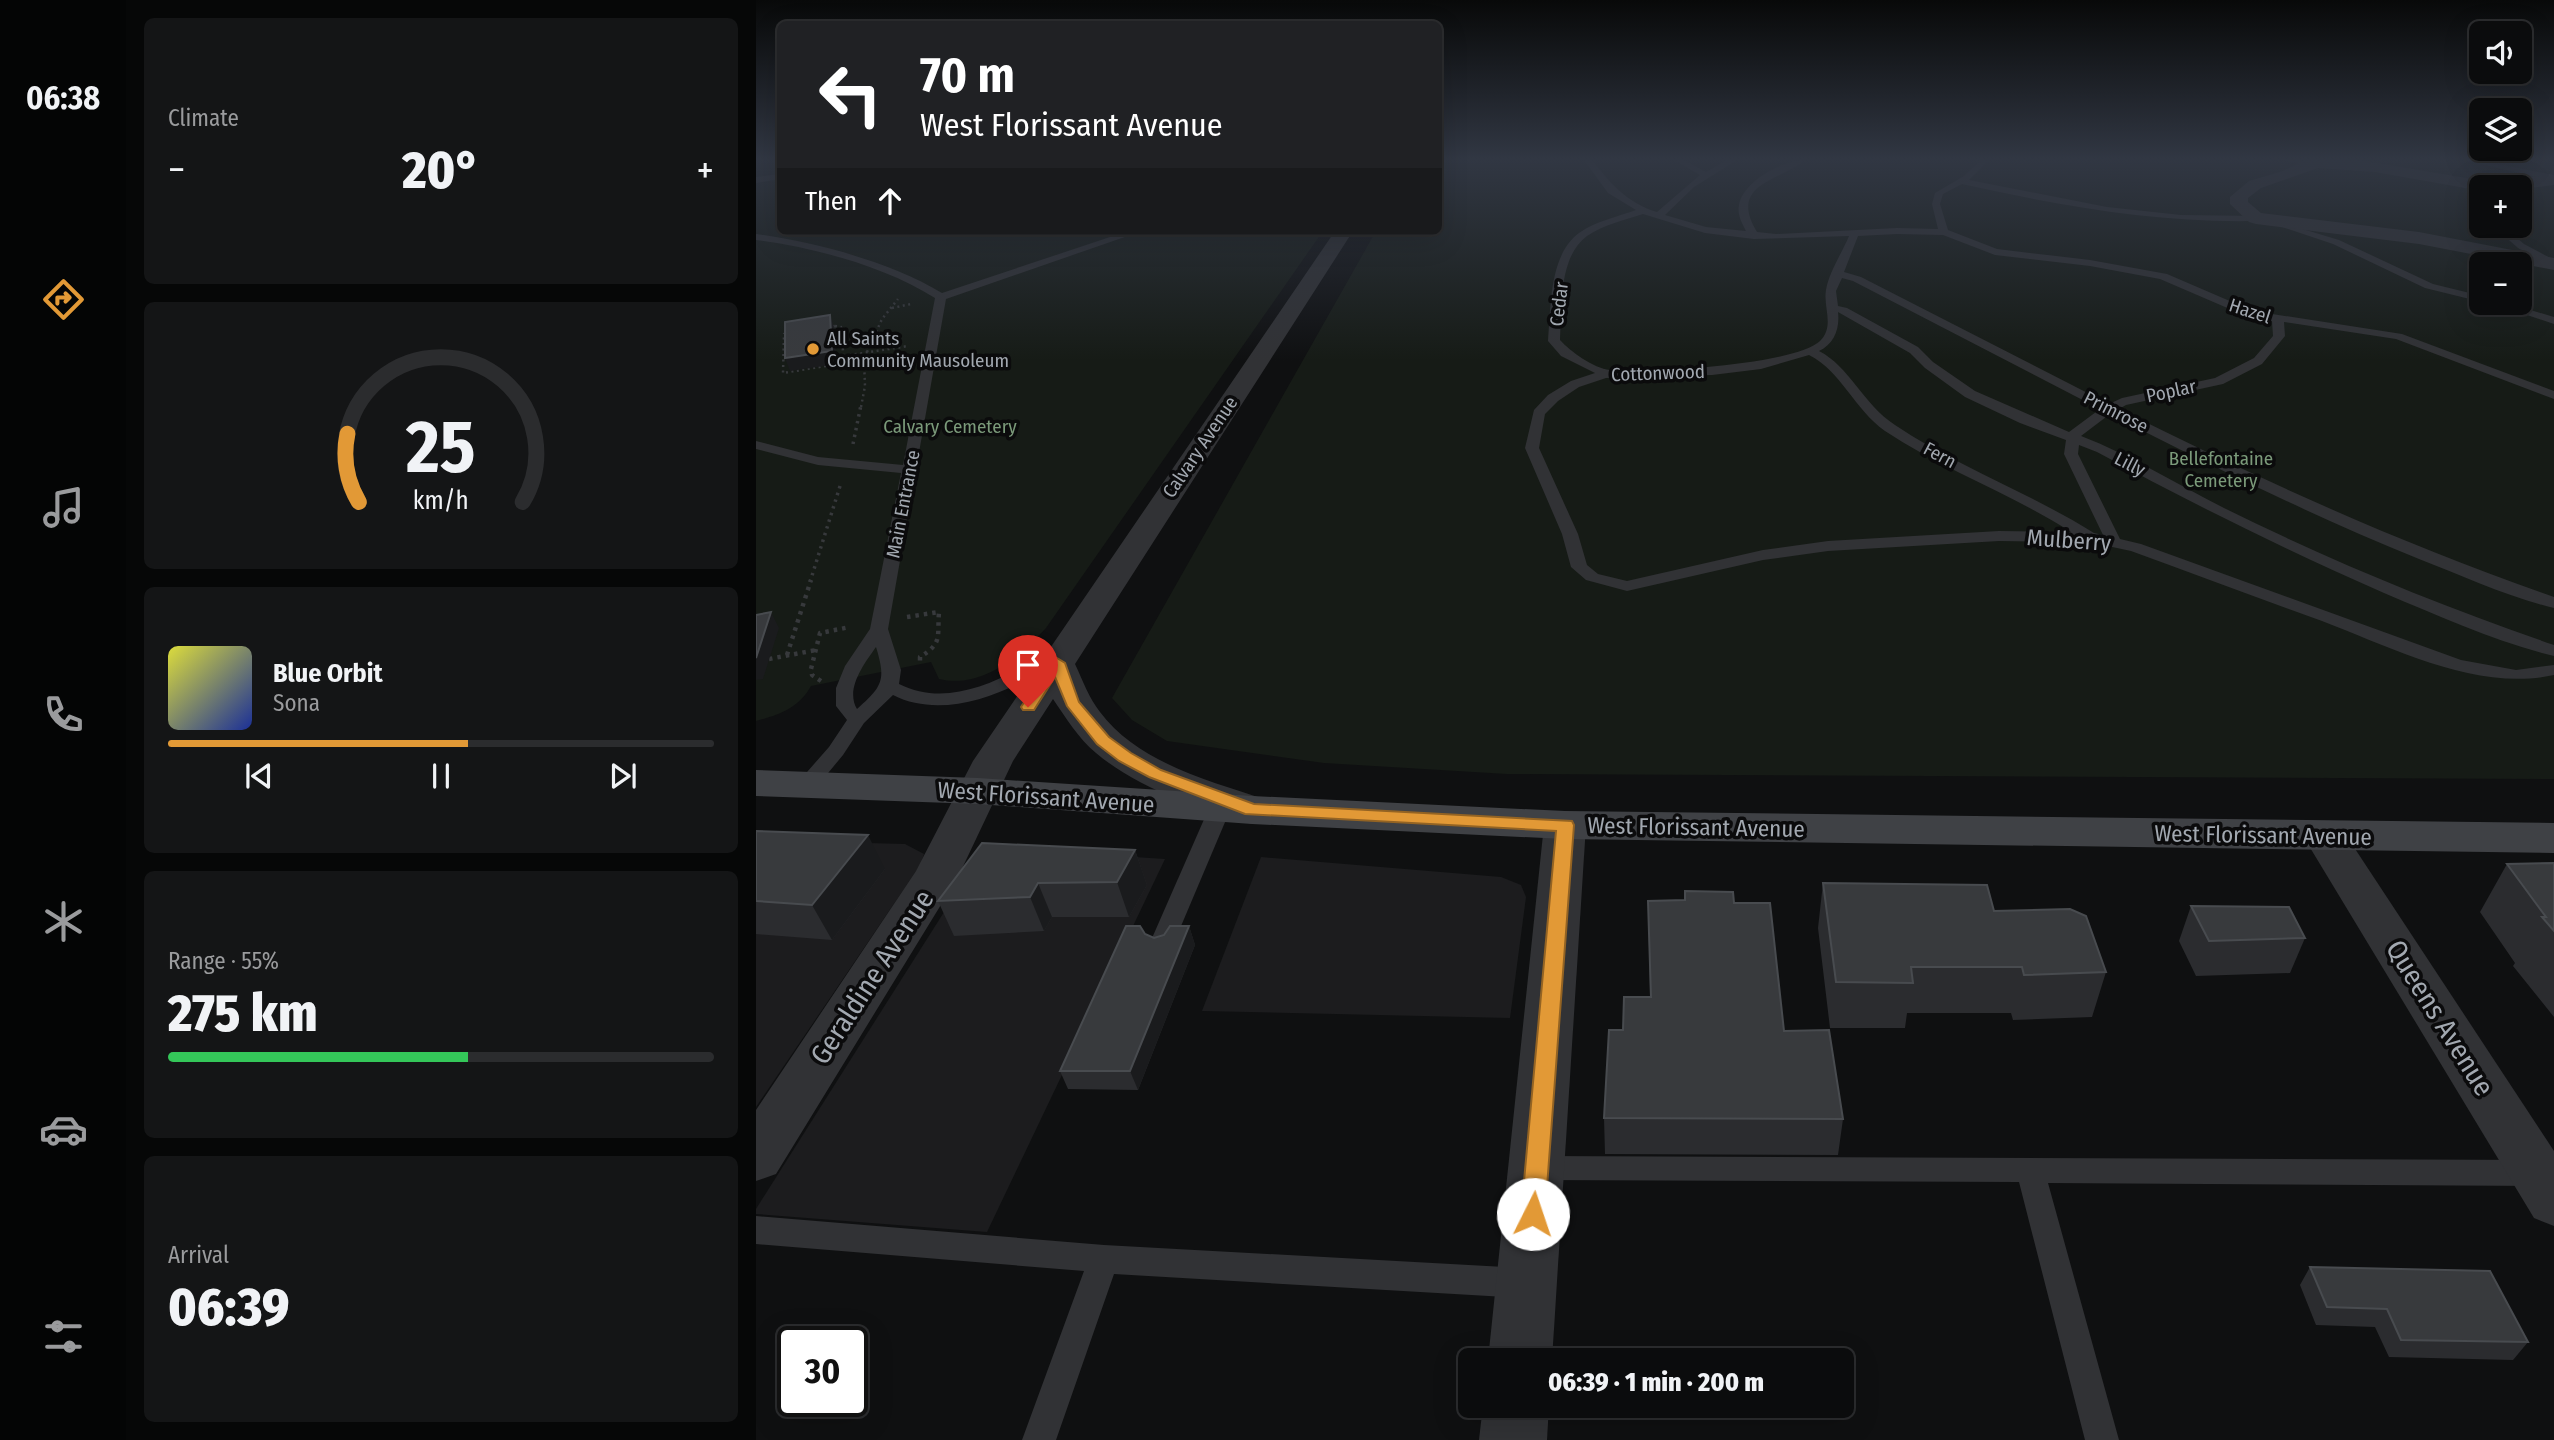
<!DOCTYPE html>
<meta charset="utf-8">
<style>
body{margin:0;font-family:"Fira Sans Condensed",sans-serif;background:#141516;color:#f1f3f6;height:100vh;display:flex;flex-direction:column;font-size:26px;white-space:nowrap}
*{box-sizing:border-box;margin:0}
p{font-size:23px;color:#9a9b9d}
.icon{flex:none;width:38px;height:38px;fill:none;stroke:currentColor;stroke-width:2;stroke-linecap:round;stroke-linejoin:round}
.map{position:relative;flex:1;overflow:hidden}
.sheet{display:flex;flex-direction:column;gap:18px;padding:18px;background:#060707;width:630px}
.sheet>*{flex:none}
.banner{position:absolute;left:21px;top:21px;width:665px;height:214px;border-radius:10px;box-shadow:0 7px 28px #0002,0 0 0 2px #2b2c2e;background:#202124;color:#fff;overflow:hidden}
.buttons{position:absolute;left:1713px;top:21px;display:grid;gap:14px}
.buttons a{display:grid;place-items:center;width:63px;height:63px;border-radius:10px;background:#0b0c0d;box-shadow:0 7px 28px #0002,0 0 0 2px #2b2c2e;font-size:35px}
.speed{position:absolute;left:21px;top:1326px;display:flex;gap:14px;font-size:35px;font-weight:700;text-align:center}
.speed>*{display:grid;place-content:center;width:91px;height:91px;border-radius:50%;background:#0b0c0d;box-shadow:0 7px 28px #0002,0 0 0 2px #2b2c2e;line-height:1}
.speed .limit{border:4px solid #111;border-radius:10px;background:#fff;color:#111}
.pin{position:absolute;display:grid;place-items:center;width:60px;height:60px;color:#fff;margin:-72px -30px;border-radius:50% 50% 50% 0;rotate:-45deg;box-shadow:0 0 7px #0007}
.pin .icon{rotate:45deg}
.me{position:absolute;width:77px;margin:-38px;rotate:4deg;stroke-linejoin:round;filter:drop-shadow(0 0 5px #0008)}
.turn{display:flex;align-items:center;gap:24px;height:147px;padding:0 28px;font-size:32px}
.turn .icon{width:91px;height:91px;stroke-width:2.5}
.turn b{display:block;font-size:49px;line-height:60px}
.then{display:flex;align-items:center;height:66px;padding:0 28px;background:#0003;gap:14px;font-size:26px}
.big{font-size:52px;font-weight:800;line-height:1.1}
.sheet .tile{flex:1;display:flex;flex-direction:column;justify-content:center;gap:10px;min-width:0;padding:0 24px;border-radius:10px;background:#141516}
.sheet .dial{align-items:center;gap:0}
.dial svg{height:182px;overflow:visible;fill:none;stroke:#2b2c2e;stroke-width:7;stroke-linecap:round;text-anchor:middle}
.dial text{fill:#f1f3f6;stroke:none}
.song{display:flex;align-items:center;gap:21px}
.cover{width:84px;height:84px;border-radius:10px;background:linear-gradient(135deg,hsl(60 70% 55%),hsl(230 70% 35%))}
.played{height:7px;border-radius:4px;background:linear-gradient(90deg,#e29936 55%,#2b2c2e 55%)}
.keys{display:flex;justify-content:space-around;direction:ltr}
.heat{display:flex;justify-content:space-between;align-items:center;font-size:38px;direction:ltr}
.charge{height:10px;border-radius:5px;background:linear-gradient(90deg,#34c759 55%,#2b2c2e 0)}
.trip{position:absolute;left:702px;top:1348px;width:396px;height:70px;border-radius:10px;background:#0b0c0d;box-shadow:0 7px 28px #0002,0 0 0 2px #2b2c2e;font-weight:800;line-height:70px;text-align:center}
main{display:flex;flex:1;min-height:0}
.tab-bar{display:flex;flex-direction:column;width:126px;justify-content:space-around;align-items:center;background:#040505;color:#9a9b9d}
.tab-bar .icon{width:49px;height:49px}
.tab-bar .selected{color:#e29936}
.tab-bar b{font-size:32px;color:#f1f3f6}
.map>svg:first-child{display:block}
.built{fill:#1c1c1e}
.green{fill:#161b16;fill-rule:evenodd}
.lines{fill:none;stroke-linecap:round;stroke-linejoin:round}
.path-far2{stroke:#37393c;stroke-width:2.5;stroke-dasharray:2 3.5;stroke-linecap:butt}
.path-far1{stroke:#37393c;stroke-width:3.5;stroke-dasharray:2.5 4.5;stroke-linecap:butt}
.path{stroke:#37393c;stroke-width:4.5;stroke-dasharray:3.5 5;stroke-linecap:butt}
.lane{fill:#313235;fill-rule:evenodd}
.street{fill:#313235;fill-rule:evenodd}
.secondary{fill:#3f4145;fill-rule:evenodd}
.wall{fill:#2b2c2f}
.shaded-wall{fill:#1a1b1d}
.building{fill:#383a3d;stroke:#484b4f;stroke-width:2}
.route{fill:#e29936;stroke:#936323;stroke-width:2}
.poi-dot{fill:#e29936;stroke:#0b0b0c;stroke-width:2.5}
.labels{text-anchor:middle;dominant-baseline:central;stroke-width:7;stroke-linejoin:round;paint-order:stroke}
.far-street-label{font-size:19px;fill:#a2a8b0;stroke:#0b0b0c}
.far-poi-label{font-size:19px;fill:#a2a8b0;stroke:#0b0b0c;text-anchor:start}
.far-park-label{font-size:19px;fill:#7b9a7a;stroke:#0b0b0c}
.street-label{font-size:23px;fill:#a2a8b0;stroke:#0b0b0c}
.near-street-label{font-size:28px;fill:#a2a8b0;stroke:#0b0b0c}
</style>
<main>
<nav class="tab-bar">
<b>06:38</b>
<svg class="icon selected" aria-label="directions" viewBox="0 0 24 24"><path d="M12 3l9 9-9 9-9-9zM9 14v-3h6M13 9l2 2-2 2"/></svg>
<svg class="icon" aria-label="music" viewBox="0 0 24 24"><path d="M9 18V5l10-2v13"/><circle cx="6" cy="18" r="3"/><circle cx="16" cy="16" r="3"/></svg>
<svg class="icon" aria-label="phone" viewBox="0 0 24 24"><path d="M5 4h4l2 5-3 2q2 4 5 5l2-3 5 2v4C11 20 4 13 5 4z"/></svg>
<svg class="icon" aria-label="climate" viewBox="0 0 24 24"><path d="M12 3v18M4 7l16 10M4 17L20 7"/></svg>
<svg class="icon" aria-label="car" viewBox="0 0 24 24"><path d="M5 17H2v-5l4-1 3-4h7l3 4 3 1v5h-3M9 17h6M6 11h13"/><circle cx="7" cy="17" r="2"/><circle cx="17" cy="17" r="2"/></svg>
<svg class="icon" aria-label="filters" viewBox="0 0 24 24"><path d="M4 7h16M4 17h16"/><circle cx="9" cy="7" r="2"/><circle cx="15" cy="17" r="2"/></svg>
</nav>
<section class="sheet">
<div class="tile"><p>Climate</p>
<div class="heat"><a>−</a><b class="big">20°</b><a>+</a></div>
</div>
<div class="tile dial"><svg viewBox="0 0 100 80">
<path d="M14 69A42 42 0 1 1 86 69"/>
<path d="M14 69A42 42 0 0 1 9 39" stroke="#e29936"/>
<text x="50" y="56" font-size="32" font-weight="700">25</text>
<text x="50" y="72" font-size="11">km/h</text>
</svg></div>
<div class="tile">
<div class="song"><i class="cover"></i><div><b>Blue Orbit</b><p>Sona</p></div></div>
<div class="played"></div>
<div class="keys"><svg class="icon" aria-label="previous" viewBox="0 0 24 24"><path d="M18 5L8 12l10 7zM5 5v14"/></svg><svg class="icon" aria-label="pause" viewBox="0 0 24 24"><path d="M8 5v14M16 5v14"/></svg><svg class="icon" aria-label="next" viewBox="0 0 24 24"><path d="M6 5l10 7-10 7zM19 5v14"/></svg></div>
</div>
<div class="tile"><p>Range · 55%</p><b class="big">275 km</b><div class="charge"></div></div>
<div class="tile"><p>Arrival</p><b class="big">06:39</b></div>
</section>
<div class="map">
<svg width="1798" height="1440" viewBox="0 0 1798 1440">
<rect width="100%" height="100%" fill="#0f1011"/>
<g class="built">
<polygon points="0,840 149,844 168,854 165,864 0,1107"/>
<polygon points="258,849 409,859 231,1232 0,1214 0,1209 221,860"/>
<polygon points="505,857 745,877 765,885 770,897 754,1018 446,1011"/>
</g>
<g class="green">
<path d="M0,160H24V231H567L290,628C263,657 225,689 183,679L175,662L55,686C43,708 23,715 0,721Z"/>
<path d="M683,160H1798V779L751,774L568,763L411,741L376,720L356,698L620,231H682ZM1726,187H1764V226H1726ZM1726,264H1764V303H1726Z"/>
</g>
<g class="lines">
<g class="path-far2">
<polyline points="136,308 155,304"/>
<polygon points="79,326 85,327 88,363 27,373 28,334"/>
<polyline points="111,352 126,319 142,299"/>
<polyline points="88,356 152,346"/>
<polyline points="105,407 109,386 108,361"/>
</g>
<g class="path-far1">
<polyline points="97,444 105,405"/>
<polyline points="54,582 85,483"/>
</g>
<g class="path">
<path d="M151,617L183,612C181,637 187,643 164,657V663"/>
<polyline points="31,655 55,580"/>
<polyline points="13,659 60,650"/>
<polyline points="65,681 56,675 55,669 64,633 94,627"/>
</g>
<g class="lane">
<path d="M828,160H836C854,183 871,203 901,212L944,175L918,160H928L950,172L971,160H981L938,187L909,215L950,227L990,231C986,223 981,215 983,205C987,181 1027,160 1049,160C1022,182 972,184 1001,232L1020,234L1141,228L1182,229L1176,204L1179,193L1208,176L1225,160H1233L1213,180L1351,207L1425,215L1503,216V220L1500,221C1400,223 1304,206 1206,184L1187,194L1184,204L1192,230L1241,249L1334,260L1411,274L1497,311L1646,334L1798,391V399L1640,339L1528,322L1529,336L1506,364L1467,384L1370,405L1363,409C1505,480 1648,545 1798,597V608C1752,597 1707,576 1663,559C1557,516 1455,466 1354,414L1325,436C1375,455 1420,484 1468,508C1575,561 1685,606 1798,645V656C1740,642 1683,616 1628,593C1530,550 1435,503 1341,452L1323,445L1322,454L1364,539L1385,544L1705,660L1760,670L1798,665V675C1721,692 1637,648 1566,621C1502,598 1438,574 1375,551L1333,542L1243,541L1072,551L1007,560L871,591L830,580L815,567L806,534L769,448L778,410L792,395L815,381L839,373L805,356L792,341C795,307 793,255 823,233C840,221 861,217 880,210L852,193ZM887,214L949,233L998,239L1093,236C1086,253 1073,272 1070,290C1067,308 1079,326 1064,341C1039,365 889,374 854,370C837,368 815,352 804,340C806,309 802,257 831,236C847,225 868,220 887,214ZM1141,234L1187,235L1239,255L1334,266L1404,279L1490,316L1516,321L1517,336L1498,358L1459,378L1366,398L1353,404L1105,277L1088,272L1102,236ZM1086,278L1097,281L1344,409L1313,432L1219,391L1177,362L1162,347L1091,308L1082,306L1080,291ZM1082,312L1154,353L1169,368L1209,397L1264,423L1310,440L1308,454L1347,535L1338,533C1274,493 1202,467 1139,425C1107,404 1093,366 1063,351C1078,344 1084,329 1082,312ZM1053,355C1085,371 1098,409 1129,431C1188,470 1256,494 1315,532L1243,531L1072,541L1007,550L871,581L842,574L831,565L822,534L783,448L789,414L802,401L823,387L850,378L956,375L1005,369Z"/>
<polygon points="1529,160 1543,160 1554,164 1550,166"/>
<polygon points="1707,160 1722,160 1798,175 1798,181"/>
<polygon points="24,174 24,179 0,183 0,177"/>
<polygon points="1520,221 1583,240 1677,284 1726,296 1726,302 1669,288 1577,244 1520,225"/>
<polygon points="1737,226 1747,226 1768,244 1798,260 1798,267 1762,248"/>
<path d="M372,231H386L190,299L132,629L145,670L143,684C187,706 233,686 274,663C285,657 295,646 308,649L311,653C303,663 290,669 279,675C238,698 182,718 137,695L108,723L87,755L58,790H44L41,785L44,780L73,747L91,720L80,706V688L89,666L114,629L145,473L62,465L0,449V441L62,457L147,465L179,298C128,266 60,248 0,240V234C59,242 135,262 186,293ZM120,647C130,680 127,686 101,709C89,689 108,664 120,647Z"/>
<polygon points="1735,303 1751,303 1798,317 1798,324"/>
<polygon points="464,801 471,803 475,808 417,945 413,951 405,954 397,951 393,945 453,808 457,803"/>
<polygon points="781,1156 1798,1160 1798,1186 1292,1183 1363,1440 1329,1440 1263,1182 781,1180 771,1177 767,1168 771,1159"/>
<polygon points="0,1216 348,1245 767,1268 778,1273 782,1283 778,1293 767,1298 358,1274 300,1440 266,1440 328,1271 0,1244"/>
</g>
<g class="street">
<polygon points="1549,160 1603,160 1728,181 1798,175 1798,185 1764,189 1726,187 1726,191 1619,172 1562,168 1505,188 1492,198 1492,202 1505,213 1663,232 1798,258 1798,270 1663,244 1500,224 1493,222 1474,204 1474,197 1493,181 1527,171"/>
<path d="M579,231H597L319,664C327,681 333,698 344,712C382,763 454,781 511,800L517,810L511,820L496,824C443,809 383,789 340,753C322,738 310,718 297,699L257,761L202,877L20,1174L0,1181V1110L160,871L217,761Z"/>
<polygon points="809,811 824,815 830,825 796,1360 732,1360 788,825 794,815"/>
<polygon points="1569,821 1584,826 1798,1151 1798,1226 1778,1218 1547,836 1554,826"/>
<polygon points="727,1405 793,1405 791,1440 723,1440"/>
</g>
<polygon class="secondary" points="0,770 222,778 496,796 809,811 1798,823 1798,853 809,839 496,824 222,804 0,796"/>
</g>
<g class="wall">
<polygon points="0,831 129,869 76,940 0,934"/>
<polygon points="379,850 391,885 373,917 296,917 288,931 198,936 182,901"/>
<polygon points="1798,863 1798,1017 1757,966 1759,963 1724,912 1751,864"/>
<polygon points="1067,883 1350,972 1336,1017 1257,1020 1255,1013 1151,1013 1149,1028 1074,1028 1062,928"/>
<polygon points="892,901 978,903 1028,1031 1087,1119 1082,1155 849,1154 848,1118 867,1030 894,997"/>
<polygon points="1435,906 1549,938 1534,973 1440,976 1423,941"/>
<polygon points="433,926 439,945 382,1090 312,1089 304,1071 389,934 398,938"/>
<polygon points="1554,1267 1772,1342 1757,1360 1633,1357 1619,1327 1560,1325 1544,1285"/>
</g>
<g class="shaded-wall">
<polygon points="74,315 78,327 81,364 34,371 29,358"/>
<polygon points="15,612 23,628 7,679 0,680 0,658"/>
<polygon points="112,835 129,869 76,940 56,905"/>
<polygon points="379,850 391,885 373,917 361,882"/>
<polygon points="282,883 296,917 288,931 274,897"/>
<polygon points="433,926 439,945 382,1090 374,1071"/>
</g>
<g class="building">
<polygon points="74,315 76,351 29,358 29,322"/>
<polygon points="15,612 0,658 0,615"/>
<polygon points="0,831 112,835 56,905 0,901"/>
<polygon points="226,843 379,850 361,882 282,883 274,897 182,901"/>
<polygon points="1798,863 1798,931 1786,917 1790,917 1751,864"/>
<polygon points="1067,883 1231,885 1238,911 1314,909 1330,916 1350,972 1268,975 1266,967 1155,967 1157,983 1080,982"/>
<polygon points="929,891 977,892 978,903 1014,903 1028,1031 1073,1030 1087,1119 848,1118 853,1030 867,1030 868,997 895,997 892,901 929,900"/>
<polygon points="1435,906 1533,907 1549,938 1453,941"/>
<polygon points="370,926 384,926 389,934 398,938 408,935 414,926 433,926 374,1071 304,1071"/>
<polygon points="1554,1267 1734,1271 1772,1342 1645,1340 1631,1309 1571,1307"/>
</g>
<linearGradient id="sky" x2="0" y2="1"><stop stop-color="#080909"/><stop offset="0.44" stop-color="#313743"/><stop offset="1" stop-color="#313743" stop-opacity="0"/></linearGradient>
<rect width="1798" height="361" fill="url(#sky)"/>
<polygon class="route" points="301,658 309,663 323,702 353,737 375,753 405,770 498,804 816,821 818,825 789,1214 785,1222 777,1225 768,1222 765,1214 800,831 489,814 393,777 363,761 341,744 311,706 299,677 278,710 267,710 265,707 294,663"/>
<circle class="poi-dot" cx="57" cy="349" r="7"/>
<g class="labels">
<g class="far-street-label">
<text transform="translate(803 304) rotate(-83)">Cedar</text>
<text transform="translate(1494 311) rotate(18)">Hazel</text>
<text transform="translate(902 373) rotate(-2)">Cottonwood</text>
<text transform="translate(1415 391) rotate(-12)">Poplar</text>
<text transform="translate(1360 412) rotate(27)">Primrose</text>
<text transform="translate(444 447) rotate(-56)">Calvary Avenue</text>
<text transform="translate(1184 455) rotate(28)">Fern</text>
<text transform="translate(1374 464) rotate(27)">Lilly</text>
<text transform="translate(147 504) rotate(-79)">Main Entrance</text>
</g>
<g class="far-poi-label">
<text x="71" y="338">All Saints<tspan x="71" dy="22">Community Mausoleum</tspan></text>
</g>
<g class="far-park-label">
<text x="194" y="426">Calvary Cemetery</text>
<text x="1465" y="458">Bellefontaine<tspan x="1465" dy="22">Cemetery</tspan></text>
</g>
<g class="street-label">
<text transform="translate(1313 540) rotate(4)">Mulberry</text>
<text transform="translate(290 797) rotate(4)">West Florissant Avenue</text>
<text transform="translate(940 827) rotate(1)">West Florissant Avenue</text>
<text transform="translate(1507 835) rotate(1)">West Florissant Avenue</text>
</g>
<g class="near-street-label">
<text transform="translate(116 977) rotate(-57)">Geraldine Avenue</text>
<text transform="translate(1684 1018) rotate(58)">Queens Avenue</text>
</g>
</g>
</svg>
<div class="buttons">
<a><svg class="icon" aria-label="sound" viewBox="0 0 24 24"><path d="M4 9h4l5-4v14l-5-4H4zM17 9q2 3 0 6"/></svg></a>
<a><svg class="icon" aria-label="layers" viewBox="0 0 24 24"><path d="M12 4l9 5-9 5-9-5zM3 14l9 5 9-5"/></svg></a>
<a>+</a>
<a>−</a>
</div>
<div class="speed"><div class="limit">30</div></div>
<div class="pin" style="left:272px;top:707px;background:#d93025"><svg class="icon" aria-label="arrive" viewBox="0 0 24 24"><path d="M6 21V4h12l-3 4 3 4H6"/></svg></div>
<svg class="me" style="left:777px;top:1214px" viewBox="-20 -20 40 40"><circle r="19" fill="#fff"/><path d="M0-13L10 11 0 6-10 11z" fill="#e29936"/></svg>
<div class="trip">06:39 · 1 min · 200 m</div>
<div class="banner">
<div class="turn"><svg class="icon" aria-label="left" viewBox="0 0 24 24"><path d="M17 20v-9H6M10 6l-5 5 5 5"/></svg><div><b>70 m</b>West Florissant Avenue</div></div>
<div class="then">Then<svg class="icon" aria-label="ahead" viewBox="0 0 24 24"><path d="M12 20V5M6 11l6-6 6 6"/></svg></div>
</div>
</div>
</main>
